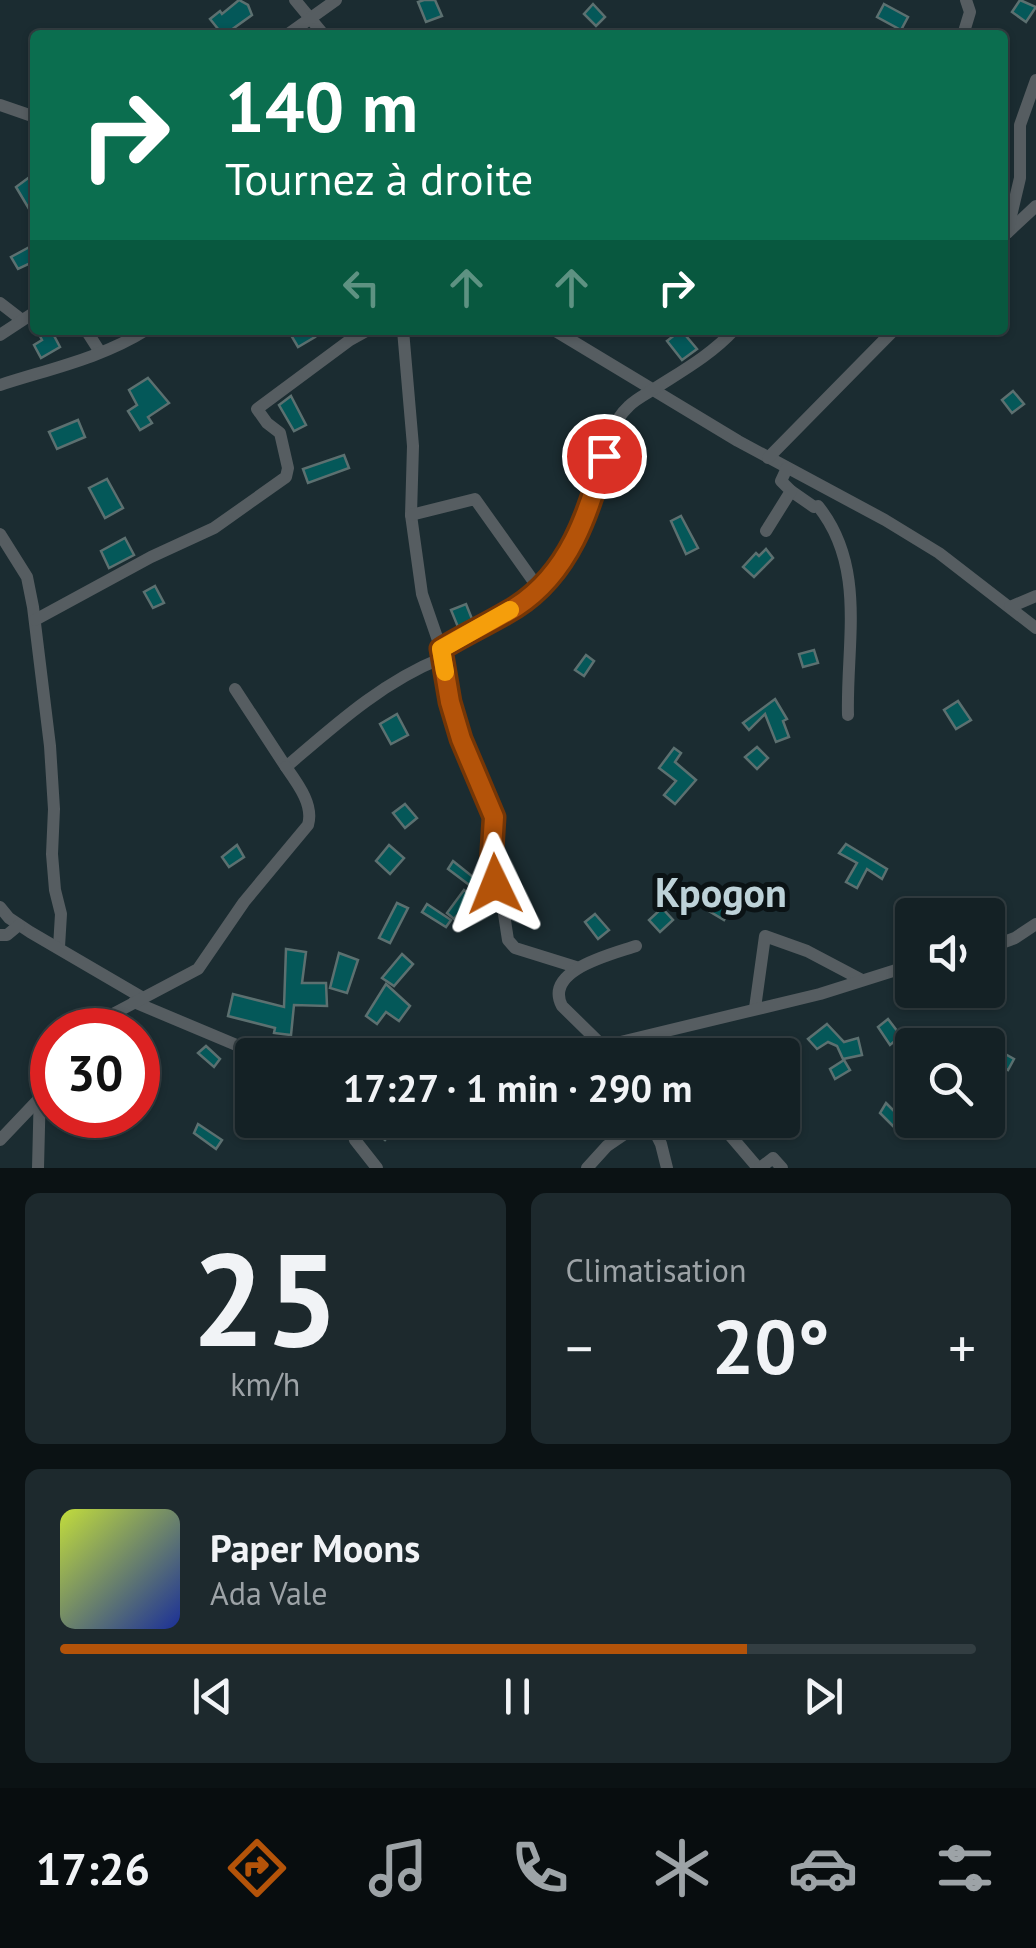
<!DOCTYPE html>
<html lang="fr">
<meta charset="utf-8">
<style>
body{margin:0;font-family:"PT Sans",sans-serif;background:#1d292d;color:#f1f3f6;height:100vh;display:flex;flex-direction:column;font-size:38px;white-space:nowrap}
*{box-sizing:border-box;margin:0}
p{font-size:32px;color:#9da3a7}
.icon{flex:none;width:55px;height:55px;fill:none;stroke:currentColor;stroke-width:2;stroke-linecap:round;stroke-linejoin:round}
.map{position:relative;height:1168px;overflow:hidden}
.sheet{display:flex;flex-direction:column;gap:25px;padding:25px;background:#0b1214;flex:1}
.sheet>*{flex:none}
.banner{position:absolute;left:30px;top:30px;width:978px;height:305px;border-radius:10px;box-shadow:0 2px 8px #0004,0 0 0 2px #333e42;background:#0b6e4f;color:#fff;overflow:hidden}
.fabs{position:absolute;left:895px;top:898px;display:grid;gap:20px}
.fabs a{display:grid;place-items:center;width:110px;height:110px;border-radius:10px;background:#142125;box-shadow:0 2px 8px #0004,0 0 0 2px #333e42;font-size:50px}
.speed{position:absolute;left:30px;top:1008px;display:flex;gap:20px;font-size:50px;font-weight:700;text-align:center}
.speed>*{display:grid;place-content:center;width:130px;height:130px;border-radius:50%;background:#142125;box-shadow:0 2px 8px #0004,0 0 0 2px #333e42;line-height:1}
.speed .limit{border:15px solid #d22;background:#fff;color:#111}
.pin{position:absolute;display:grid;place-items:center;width:85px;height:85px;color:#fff;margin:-42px;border:5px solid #fff;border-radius:50%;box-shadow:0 2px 10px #0007}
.me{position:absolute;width:110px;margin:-55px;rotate:358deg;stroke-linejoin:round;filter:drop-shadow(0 0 8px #0008)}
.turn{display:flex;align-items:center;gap:35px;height:210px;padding:0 30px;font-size:45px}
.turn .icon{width:130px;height:130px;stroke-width:2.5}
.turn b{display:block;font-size:70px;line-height:85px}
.lanes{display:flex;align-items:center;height:95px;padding:0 30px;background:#0003;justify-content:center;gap:50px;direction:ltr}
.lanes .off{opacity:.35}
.big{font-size:75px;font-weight:700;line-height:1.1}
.sheet .widget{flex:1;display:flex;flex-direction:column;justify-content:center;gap:15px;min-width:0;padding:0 35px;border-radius:15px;background:#1d292d}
.sheet .dial{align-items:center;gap:0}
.dial b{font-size:130px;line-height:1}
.song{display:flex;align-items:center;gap:30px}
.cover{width:120px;height:120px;border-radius:15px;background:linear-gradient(135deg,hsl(70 70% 55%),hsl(230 70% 35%))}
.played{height:10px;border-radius:5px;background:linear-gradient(90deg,#b45309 75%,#333e42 75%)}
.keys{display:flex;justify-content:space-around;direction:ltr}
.heat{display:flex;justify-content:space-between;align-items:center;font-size:55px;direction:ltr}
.sheet .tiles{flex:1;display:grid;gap:25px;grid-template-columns:1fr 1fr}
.widget:last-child{grid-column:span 2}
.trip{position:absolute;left:235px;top:1038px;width:565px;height:100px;border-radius:10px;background:#142125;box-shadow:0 2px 8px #0004,0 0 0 2px #333e42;font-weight:700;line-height:100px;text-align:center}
.tab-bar{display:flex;height:160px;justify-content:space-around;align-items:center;background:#080d0f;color:#9da3a7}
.tab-bar .icon{width:70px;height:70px}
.tab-bar .selected{color:#b45309}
.tab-bar b{font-size:45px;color:#f1f3f6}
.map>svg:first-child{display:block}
.building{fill:#045859;stroke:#5c7070;stroke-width:2.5}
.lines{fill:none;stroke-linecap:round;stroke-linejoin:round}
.street{stroke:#565d61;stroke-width:12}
.route-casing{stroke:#753606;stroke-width:25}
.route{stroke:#b45309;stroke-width:18}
.slow{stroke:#f59e0b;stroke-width:18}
.labels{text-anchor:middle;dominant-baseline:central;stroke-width:10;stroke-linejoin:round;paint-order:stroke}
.quarter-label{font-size:40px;font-weight:bold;fill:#bdd2d8;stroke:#0b1315}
</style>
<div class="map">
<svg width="1036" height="1168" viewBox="0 0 1036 1168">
<rect width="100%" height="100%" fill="#1b2c31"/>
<g class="building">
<polygon points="239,0 248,5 252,15 234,28 241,35 223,35 210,19 220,11 222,14"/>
<polygon points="424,0 435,0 442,16 426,22 418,2"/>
<polygon points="1020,0 1036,7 1026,22 1012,12"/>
<polygon points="593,4 605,17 596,26 584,14"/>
<polygon points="884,4 908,17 901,30 877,17"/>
<polygon points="35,173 35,219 16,187"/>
<polygon points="35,244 35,261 18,269 11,257"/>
<polygon points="37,330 51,330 60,347 41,358 34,345 42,340"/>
<polygon points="288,330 311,330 315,337 298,347"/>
<polygon points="681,330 697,349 682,360 667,341"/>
<polygon points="148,378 169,403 148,417 152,423 140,430 128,411 137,405 129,390"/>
<polygon points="1013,391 1024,404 1012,413 1002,400"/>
<polygon points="291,396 306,425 294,431 279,405"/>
<polygon points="78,420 85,437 57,449 49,432"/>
<polygon points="344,455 349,468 308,483 303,469"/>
<polygon points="107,479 123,508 105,518 89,488"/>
<polygon points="681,516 698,548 686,554 671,521"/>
<polygon points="125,538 134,555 109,568 101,551"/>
<polygon points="766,549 773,558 754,577 743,567 756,553 759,556"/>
<polygon points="155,586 164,603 153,608 144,592"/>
<polygon points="466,604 472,619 458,627 451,610"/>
<polygon points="814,650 818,663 803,667 799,654"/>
<polygon points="586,655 594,661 584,676 575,670"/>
<polygon points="775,699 787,719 783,721 789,737 776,742 765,714 749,730 743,723"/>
<polygon points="958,701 971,720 956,729 944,710"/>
<polygon points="397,714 408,735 391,744 380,724"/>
<polygon points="757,747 768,758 757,769 745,757"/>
<polygon points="674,748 681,753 675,762 696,780 675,804 664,795 676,781 659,768"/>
<polygon points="405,804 417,818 405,828 393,813"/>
<polygon points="846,844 887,869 882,879 867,869 857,888 846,882 857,863 839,853"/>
<polygon points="237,845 244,857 229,867 222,857"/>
<polygon points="389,845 404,858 390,874 376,861"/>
<polygon points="453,861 478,881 472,887 448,869"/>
<polygon points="464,890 472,896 454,919 447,913"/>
<polygon points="720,895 734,904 724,920 709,911"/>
<polygon points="397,903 408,908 390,943 379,938"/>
<polygon points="427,904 451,920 446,927 422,912"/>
<polygon points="662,908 673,920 660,932 649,920"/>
<polygon points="595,914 609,930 598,939 585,922"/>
<polygon points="286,949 306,952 302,983 326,983 327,1006 294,1005 291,1035 274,1033 275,1028 228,1016 233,994 284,1007"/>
<polygon points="339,953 358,960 347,993 330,988"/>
<polygon points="402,954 413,964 394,986 382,978"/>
<polygon points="386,984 410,1006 399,1021 386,1012 377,1024 366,1016"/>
<polygon points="888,1019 901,1036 890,1045 878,1027"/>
<polygon points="827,1024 844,1042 858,1038 862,1055 843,1059 837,1046 828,1042 817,1049 808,1039"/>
<polygon points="206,1046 220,1059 214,1067 198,1053"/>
<polygon points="998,1050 1014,1059 1008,1070 992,1061"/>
<polygon points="844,1060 850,1070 835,1079 830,1069"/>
<polygon points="886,1103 901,1118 894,1127 880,1113"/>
<polygon points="361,1120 403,1120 385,1140"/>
<polygon points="198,1124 222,1140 216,1149 194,1133"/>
</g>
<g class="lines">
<g class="street">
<polyline points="295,0 324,35"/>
<polyline points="287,35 336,0"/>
<polyline points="963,35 970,12 966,0"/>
<polyline points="0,105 35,117"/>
<polyline points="1008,232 1036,206"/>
<polyline points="1007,233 1020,178 1020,125 1036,80"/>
<polyline points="0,303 22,320"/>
<polyline points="86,330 100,352"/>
<polyline points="403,330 413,446 411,515 422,594 441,649 450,702 461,739 495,817 491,866 502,901 508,940 515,948 576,967"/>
<polyline points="554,330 738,441 885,520 939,553 1036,628"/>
<polyline points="0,335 35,312"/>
<path d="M0,385C49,369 102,358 146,330"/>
<polyline points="768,458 894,330"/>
<path d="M791,491L814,507L818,506C867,567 846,644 848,715"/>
<polyline points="411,515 475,499 539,589"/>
<polyline points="766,531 791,491 781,481 787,468"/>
<polyline points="0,534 27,577 33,607 50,746 54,809 52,854 55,890 61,914 59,947"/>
<polyline points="1010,607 1036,596"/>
<polyline points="35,620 151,557 214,528 286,477 288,468 280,433 267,423 257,409 350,340 368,330"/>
<path d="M441,649C519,602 560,590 592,497C602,467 604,429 629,406C636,399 646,394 654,389C682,371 711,355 734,330"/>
<path d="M235,689L286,767C335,725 382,682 442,658"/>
<polyline points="0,907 9,918 30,932 143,998"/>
<polyline points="0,935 7,935 19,925"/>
<polyline points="988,948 1015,938 1036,924"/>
<polyline points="134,1002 260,1055"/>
<polyline points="755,1008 765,936 807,951 862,980"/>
<path d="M93,1030L111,1015L198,969L244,902L308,825C314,805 298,784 286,767"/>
<polyline points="604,1046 820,994 912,965"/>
<path d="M612,1055L562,1006C543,970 613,954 636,946"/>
<polyline points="349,1120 355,1140 377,1168"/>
<polyline points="649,1120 661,1144 667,1168"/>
<polyline points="717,1120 758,1168"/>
<polyline points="0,1140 39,1099"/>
<polyline points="38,1168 40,1087 52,1069"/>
<polyline points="587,1168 607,1146 645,1120"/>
<polyline points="760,1168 773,1158 782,1168"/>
</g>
</g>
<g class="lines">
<g class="route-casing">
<path id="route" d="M495,884L491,866L494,817L461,739L450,702L441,649C465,634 492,622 516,607C569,573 589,513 604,456"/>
</g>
<use href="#route" class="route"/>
<polyline class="slow" points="445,672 441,649 510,610"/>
</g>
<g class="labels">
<g class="quarter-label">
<text x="721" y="892">Kpogon</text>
</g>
</g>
</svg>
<div class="fabs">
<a><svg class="icon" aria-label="sound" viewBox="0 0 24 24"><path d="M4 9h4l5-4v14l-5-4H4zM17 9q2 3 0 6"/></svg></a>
<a><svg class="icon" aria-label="search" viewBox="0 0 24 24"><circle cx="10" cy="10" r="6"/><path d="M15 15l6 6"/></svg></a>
</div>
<div class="speed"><div class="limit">30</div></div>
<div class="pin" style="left:604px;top:456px;background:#d93025"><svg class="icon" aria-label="arrive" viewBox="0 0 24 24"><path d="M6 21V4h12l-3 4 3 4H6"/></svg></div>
<svg class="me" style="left:495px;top:884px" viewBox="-20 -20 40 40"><path d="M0-17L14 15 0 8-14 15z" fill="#b45309" stroke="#fff" stroke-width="4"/></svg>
<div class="trip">17:27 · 1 min · 290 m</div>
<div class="banner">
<div class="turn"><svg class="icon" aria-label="right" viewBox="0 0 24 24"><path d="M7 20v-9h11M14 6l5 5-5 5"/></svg><div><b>140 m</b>Tournez à droite</div></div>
<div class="lanes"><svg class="icon off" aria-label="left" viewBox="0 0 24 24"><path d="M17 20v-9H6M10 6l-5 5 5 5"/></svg><svg class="icon off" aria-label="ahead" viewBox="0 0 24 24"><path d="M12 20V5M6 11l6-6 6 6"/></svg><svg class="icon off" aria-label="ahead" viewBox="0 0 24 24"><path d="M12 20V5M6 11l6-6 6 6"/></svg><svg class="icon" aria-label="right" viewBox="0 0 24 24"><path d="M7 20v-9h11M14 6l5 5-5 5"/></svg></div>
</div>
</div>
<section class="sheet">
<div class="tiles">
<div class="widget dial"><b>25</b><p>km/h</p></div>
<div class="widget"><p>Climatisation</p>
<div class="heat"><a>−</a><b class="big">20°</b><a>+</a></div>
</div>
<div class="widget">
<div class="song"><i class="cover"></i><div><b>Paper Moons</b><p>Ada Vale</p></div></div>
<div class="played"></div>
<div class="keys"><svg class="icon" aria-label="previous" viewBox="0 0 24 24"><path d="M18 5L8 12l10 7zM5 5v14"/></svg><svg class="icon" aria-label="pause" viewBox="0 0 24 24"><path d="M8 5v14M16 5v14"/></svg><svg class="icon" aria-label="next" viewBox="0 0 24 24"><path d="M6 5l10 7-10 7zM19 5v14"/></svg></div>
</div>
</div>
</section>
<nav class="tab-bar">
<b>17:26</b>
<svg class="icon selected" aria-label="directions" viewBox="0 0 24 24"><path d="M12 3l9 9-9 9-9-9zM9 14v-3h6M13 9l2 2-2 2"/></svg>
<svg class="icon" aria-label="music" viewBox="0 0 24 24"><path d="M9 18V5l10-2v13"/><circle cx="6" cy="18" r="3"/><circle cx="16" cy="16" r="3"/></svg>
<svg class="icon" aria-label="phone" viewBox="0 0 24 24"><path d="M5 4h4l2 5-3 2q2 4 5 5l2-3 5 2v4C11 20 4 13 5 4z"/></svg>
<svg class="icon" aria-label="climate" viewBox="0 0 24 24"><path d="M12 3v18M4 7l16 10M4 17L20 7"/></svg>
<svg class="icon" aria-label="car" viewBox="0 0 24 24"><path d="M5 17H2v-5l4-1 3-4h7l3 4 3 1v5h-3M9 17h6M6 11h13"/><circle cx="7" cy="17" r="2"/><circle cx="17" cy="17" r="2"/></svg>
<svg class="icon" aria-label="filters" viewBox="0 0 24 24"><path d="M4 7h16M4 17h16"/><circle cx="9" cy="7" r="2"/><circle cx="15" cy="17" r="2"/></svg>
</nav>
